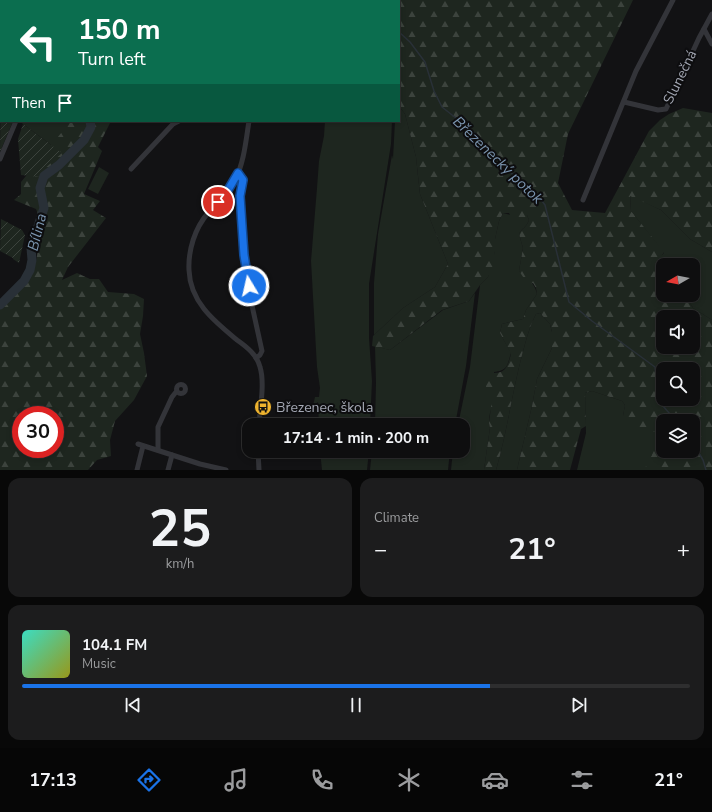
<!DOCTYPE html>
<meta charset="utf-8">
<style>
body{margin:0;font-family:"Nunito Sans",sans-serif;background:#1c1c1d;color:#f1f3f6;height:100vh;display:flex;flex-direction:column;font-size:15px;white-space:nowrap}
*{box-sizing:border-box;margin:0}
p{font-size:13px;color:#9b9c9e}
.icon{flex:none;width:22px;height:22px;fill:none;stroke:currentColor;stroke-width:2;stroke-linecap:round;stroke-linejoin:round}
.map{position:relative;height:470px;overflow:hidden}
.sheet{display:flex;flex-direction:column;gap:8px;padding:8px;background:#080808;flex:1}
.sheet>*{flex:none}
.guide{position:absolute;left:0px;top:0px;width:400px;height:122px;box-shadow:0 2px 6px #0003,0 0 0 1px #2e2e2f;background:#0b6e4f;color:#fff;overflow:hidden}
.needle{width:26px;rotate:261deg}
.tools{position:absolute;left:656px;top:258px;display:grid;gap:8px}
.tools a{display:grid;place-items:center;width:44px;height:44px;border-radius:8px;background:#0e0e0f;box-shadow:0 2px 6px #0003,0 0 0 1px #2e2e2f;font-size:20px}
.speed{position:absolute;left:12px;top:406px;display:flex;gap:8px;font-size:20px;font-weight:700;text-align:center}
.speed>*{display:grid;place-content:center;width:52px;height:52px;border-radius:50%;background:#0e0e0f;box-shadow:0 2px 6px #0003,0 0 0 1px #2e2e2f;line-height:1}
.speed .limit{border:6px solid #d22;background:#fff;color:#111}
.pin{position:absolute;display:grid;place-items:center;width:34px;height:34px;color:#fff;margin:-17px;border:2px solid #fff;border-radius:50%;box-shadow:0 1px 4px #0007}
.me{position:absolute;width:44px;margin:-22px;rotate:351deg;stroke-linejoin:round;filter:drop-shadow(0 0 3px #0008)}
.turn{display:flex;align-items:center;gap:14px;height:84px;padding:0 12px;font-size:18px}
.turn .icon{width:52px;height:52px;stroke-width:2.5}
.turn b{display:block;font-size:28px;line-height:34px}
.then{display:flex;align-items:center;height:38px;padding:0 12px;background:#0003;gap:8px;font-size:15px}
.big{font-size:30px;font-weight:700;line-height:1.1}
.sheet .tile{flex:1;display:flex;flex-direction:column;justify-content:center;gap:6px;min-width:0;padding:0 14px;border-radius:12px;background:#1c1c1d}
.sheet .dial{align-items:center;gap:0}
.dial b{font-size:52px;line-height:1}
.song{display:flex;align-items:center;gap:12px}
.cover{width:48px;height:48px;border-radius:6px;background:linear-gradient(135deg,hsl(170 70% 55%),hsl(60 70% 35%))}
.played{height:4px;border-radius:2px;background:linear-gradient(90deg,#1a73e8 70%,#2e2e2f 70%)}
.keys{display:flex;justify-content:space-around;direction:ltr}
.heat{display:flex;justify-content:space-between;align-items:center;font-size:22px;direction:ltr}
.sheet .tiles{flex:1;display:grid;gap:8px;grid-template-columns:1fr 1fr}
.tile:last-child{grid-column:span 2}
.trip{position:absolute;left:242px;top:418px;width:228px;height:40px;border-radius:12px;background:#0e0e0f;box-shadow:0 2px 6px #0003,0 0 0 1px #2e2e2f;font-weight:700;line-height:40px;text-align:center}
.tab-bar{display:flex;height:64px;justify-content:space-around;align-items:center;background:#060606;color:#9b9c9e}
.tab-bar .icon{width:28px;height:28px}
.tab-bar .selected{color:#1a73e8}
.tab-bar b{font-size:18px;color:#f1f3f6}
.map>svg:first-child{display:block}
.grass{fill:#1e261f}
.forest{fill:url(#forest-firs);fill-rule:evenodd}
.garden{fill:url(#garden-furrows)}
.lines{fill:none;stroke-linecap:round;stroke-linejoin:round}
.stream{stroke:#293037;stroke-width:1.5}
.canal{stroke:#293037;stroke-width:5.5}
.river{stroke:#293037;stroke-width:9}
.minor{stroke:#333439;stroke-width:5}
.route-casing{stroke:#114b97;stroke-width:10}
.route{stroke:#1a73e8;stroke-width:7}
.labels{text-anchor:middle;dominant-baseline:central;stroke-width:4;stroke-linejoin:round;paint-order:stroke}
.street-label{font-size:14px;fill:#a4a8b4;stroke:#0d0d0f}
.poi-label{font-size:14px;fill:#a4a8b4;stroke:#0d0d0f;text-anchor:start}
.water-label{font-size:15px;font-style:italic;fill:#7b95af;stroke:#0d0d0f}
</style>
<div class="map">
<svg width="712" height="470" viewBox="0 0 712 470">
<defs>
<pattern id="forest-firs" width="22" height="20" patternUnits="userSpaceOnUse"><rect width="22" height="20" fill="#1e261f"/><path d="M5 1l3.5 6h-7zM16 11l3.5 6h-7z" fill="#3c433d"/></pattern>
<pattern id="garden-furrows" width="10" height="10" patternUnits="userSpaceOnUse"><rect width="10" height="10" fill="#1e261f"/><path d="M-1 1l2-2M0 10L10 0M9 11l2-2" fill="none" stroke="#3c433d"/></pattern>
</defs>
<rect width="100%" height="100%" fill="#121214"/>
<g class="grass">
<polygon points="399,106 405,114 416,157 420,194 448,264 435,287 403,308 374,335 374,283 378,234 392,155 393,159 395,121 399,121"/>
<polygon points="19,121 86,121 62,153"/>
<polygon points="325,121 392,121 391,144 369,284 369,338 372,381 370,425 319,425 318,402 313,406 315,397 319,397 320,388 317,367 311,261 317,188 319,161 324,136"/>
<polygon points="99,167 109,173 98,194 88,189"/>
<polygon points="630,195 661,210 690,239 712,252 712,320 693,308 685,295 693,295 693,265 666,265 660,257 664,253 631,211"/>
<path d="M503,213L520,217L527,215L529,220C527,227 522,228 519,234L523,248L519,271C527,278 535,283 537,294L526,310L523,319L502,324L500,333L511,353C507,366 508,370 494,372L499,392C493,403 487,415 490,428L484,470H451L453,451H463V425H458L470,367L480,285L488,277L495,251V239L499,221Z"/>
<polygon points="475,293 466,366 455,425 375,425 376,383 375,346 390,350 443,310 469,301"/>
<path d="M540,313L550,324L552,332V348L537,379L532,406L517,470H496C507,432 512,393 522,355C526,341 529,327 536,314Z"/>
<polygon points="592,391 622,401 625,405 623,416 663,421 663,451 669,470 577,470 586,433 585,393"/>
<polygon points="320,451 369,451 367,470 322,470"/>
<polygon points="372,451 450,451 448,470 370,470"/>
</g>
<g class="forest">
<path d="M392,0H633L568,134L558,183L572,210L605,213L649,131L660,120L669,114L683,108L712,113V252L690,239L661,210L630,196L631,211L664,252L661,257L666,265H663V295H685L693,308L712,320V470H644L652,455L659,432H650L633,427L625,421L623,416L625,405L622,401L592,391L585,393L586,426L581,429L570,470H517L532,406L537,379L552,348V332L550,324L540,313L536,314C529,327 526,341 522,355C512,393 507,432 496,470H484L490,428L489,423L492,399L498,392L491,393L487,390L485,383C492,367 497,377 505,369C508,366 510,358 511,354L500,333L502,324L523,319L526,310L537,294L536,288L533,283L528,284L519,271L523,248L519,234C522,228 527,227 529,220L527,215L525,218L520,217L515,219L511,217L509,213H503L499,221L495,239V251L493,266L488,277L480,285L469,301L442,310L390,350L372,346L373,336L403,308L435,287L448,264L420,194L416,157L405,114L399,106V1ZM663,317H693V347H663ZM663,369H693V399H663ZM663,421H693V451H663Z"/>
<path d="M71,121H111L98,147L102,151L84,194L100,201L93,210L106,218L68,267L62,280L77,273L90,279H99L108,292L134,294L144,299L143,316L140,334L144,353L147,376L134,400L115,421L110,440L111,456L97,460L88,470H0V309L29,280L36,262L42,224L36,209L14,200L21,194V182ZM21,415H55V449H21Z"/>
</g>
<g class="garden">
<polygon points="1,82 1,121 13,121 0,152"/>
<polygon points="23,124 62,153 41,172 40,177 21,175 18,139"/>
<polygon points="1,219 22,230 25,235 19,263 13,259 13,258 0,251"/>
</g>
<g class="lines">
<g class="stream">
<polyline points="337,0 338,1"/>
<polyline points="399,32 410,42 425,62 434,91 442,107 476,134 514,176 536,193 545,205 569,302 592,321 655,367 658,392 663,406 676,421"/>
<polyline points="693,443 703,460 706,470"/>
</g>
<g class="canal">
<polyline points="226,0 227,1"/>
<polyline points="360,1 364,0"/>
</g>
<polyline class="river" points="0,305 24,281 30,270 32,260 31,248 44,208 40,188 44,176 59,165 84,140 91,127 90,121"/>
<g class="minor">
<polyline points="245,0 245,1"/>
<polyline points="76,1 77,0"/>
<polyline points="85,1 86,0"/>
<polyline points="704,29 712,44"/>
<polyline points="0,73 1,71"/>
<polyline points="624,102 658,110 666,109 699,38 712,14"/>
<path d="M249,121C246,140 244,163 235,180C228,192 217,202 208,213C195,228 188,250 189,270C190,302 214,321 237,340C247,347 257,355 260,367C265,383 260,408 259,425"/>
<polyline points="0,159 16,121"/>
<polyline points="131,169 173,124 179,121"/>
<polyline points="238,173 243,179 240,193 244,255 251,301 262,351 260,355 256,358"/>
<polyline points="583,200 636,71 673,0"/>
<circle cx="181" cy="389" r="4.5"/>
<polyline points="138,444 200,464 226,470"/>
<polyline points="158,450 158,427 172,397 176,392"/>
<polyline points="258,451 259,470"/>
<polyline points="137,470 143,446"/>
<polyline points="168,470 172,455"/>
</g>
</g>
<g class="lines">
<g class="route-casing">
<polyline id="route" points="218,202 228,190 238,173 243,180 240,196 244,255 249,286"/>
</g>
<use href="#route" class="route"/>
</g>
<defs>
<g id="bus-disc" transform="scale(0.9)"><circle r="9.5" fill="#eeb32f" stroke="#0d0d0f"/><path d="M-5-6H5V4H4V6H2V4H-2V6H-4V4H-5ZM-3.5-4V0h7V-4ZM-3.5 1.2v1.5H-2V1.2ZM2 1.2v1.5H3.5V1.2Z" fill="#111"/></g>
</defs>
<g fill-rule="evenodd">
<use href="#bus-disc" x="263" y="407"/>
</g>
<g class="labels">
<g class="street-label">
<text transform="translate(680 77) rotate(-64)">Slunečná</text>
</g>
<g class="poi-label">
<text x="276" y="407">Březenec, škola</text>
</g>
<g class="water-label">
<text transform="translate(498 160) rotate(44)">Březenecký potok</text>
<text transform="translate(37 232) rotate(-76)">Bílina</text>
</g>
</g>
</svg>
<div class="tools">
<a><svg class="needle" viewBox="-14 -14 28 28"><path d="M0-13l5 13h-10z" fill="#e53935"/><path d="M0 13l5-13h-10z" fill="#9b9c9e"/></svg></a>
<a><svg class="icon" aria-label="sound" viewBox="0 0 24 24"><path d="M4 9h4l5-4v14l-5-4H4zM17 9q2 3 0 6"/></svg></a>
<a><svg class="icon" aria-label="search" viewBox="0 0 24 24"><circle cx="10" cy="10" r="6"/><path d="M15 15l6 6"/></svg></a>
<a><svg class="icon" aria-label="layers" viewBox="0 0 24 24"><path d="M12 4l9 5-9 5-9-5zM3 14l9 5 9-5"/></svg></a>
</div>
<div class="speed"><div class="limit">30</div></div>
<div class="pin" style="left:218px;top:202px;background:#d93025"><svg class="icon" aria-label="arrive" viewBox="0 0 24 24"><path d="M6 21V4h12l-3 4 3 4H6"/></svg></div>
<svg class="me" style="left:249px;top:286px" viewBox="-20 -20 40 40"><circle r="17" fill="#1a73e8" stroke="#fff" stroke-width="3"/><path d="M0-11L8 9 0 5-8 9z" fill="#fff"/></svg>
<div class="trip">17:14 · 1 min · 200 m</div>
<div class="guide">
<div class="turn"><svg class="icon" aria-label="left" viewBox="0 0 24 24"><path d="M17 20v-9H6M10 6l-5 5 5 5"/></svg><div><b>150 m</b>Turn left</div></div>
<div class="then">Then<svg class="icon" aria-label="arrive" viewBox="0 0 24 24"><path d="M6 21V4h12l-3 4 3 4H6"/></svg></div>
</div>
</div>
<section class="sheet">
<div class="tiles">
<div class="tile dial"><b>25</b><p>km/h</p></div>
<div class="tile"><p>Climate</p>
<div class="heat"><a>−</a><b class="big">21°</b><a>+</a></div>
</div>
<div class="tile">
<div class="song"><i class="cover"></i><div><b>104.1 FM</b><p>Music</p></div></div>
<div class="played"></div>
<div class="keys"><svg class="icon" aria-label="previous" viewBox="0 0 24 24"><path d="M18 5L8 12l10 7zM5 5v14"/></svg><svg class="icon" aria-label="pause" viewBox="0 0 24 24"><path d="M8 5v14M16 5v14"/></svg><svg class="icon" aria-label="next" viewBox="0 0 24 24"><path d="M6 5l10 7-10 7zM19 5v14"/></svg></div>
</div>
</div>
</section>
<nav class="tab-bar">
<b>17:13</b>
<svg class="icon selected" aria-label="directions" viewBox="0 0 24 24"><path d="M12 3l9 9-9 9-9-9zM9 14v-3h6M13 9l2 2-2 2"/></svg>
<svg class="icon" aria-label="music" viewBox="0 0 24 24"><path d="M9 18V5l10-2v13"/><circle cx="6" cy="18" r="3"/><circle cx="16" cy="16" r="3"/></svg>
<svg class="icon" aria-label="phone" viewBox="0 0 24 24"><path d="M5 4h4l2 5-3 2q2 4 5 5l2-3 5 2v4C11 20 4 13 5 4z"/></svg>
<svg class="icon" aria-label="climate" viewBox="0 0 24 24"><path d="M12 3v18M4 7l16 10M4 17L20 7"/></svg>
<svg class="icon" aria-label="car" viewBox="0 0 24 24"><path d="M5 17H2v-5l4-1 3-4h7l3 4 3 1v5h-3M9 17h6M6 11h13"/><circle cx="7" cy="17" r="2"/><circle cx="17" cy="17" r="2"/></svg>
<svg class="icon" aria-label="filters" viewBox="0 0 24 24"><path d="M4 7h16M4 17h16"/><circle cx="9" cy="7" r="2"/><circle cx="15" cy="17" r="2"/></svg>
<b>21°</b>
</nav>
